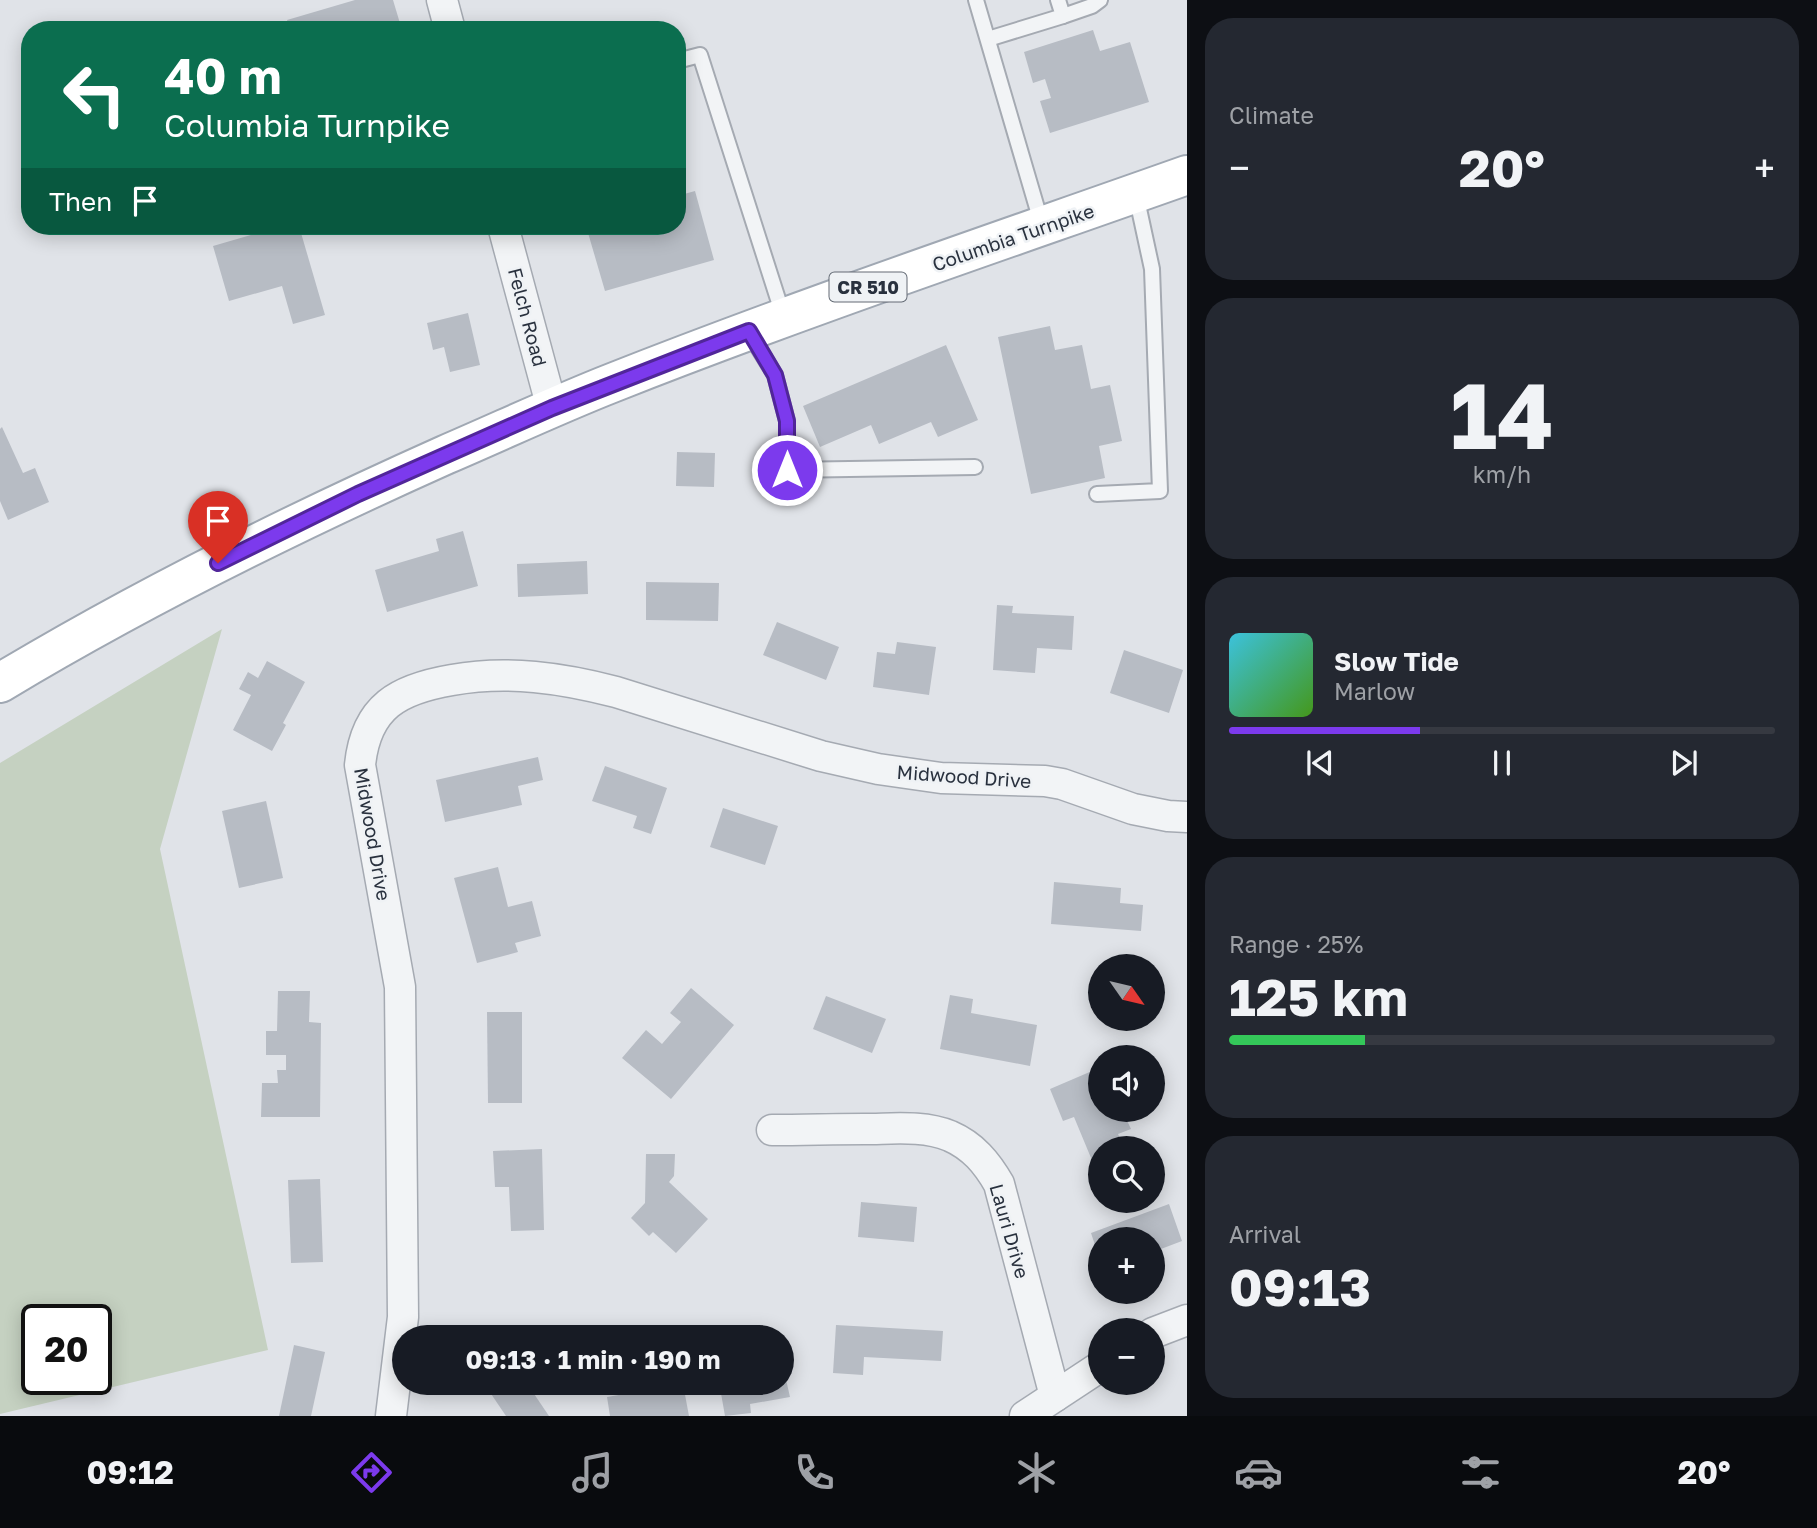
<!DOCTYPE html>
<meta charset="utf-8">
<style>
body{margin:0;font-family:"Golos Text",sans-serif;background:#242831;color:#f1f3f6;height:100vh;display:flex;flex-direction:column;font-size:26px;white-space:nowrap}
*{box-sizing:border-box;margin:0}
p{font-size:23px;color:#9ea1a6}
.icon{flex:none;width:38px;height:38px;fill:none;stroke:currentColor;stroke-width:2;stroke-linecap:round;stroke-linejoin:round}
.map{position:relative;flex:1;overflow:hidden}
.panel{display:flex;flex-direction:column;gap:18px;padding:18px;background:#0d0f14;width:630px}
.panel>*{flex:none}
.guide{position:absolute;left:21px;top:21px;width:665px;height:214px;border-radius:28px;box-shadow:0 4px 18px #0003;background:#0b6e4f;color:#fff;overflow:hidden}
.needle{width:46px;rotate:124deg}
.fabs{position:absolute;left:1088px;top:954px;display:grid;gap:14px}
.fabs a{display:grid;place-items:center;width:77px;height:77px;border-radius:50%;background:#171b24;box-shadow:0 4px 18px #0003;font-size:35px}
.speed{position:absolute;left:21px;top:1304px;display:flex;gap:14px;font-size:35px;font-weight:700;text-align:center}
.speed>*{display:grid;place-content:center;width:91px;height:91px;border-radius:50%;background:#171b24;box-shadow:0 4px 18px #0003;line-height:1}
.speed .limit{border:4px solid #111;border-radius:10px;background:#fff;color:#111}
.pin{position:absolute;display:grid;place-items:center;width:60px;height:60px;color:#fff;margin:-72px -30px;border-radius:50% 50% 50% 0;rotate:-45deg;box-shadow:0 0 7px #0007}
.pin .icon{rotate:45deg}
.me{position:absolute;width:77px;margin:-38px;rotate:0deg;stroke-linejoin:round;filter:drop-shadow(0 0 5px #0008)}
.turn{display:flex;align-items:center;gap:24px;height:147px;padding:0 28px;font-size:32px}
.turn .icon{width:91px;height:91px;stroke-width:2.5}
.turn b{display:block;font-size:49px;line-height:60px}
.then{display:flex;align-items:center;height:66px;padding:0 28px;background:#0003;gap:14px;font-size:26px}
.big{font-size:52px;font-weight:700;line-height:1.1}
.panel .tile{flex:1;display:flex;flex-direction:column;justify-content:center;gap:10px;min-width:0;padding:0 24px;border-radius:28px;background:#242831}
.panel .dial{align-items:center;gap:0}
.dial b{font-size:91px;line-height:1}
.song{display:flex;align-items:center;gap:21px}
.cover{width:84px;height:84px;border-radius:10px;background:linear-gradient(135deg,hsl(190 70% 55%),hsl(100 70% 35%))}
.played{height:7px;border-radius:4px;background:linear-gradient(90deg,#7c3aed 35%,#363941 35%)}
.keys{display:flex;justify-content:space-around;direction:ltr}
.heat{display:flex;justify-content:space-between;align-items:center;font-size:38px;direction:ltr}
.charge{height:10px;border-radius:5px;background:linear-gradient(90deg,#34c759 25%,#363941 0)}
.trip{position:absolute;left:392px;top:1325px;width:402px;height:70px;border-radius:35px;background:#171b24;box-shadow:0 4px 18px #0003;font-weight:700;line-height:70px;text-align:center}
.dock{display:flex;height:112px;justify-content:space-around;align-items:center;background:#090b0e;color:#9ea1a6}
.dock .icon{width:49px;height:49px}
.dock .active{color:#7c3aed}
.dock b{font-size:32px;color:#f1f3f6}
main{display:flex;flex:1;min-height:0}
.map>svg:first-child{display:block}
.green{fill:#c5d1c1;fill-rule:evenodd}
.building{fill:#b7bcc4}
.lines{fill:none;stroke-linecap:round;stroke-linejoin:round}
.lane-casing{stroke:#a5aab2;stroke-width:18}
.street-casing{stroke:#a5aab2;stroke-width:33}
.primary-casing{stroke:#a0a8b3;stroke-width:42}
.lane{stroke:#f2f4f6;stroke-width:14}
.street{stroke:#f2f4f6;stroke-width:30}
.primary{stroke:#fff;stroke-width:38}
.route-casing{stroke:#51269a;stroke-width:18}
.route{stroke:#7c3aed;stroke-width:12}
.labels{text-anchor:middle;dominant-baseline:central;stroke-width:5;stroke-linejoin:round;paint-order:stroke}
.shield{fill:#eff2f5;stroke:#646b75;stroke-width:2}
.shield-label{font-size:18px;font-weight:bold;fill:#29313e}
.street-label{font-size:19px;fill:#29313e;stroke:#eff2f5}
</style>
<main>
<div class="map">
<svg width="1187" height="1416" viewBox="0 0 1187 1416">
<rect width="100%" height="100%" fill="#e0e3e8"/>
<path class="green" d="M222,629L160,849L268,1350L0,1414V763ZM37,1320H96V1379H37Z"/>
<g class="building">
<polygon points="355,0 393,0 402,30 290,30 287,20"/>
<polygon points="1093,30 1100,51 1130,42 1149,102 1050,133 1040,101 1051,98 1045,79 1033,83 1024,52"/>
<polygon points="695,191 714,260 605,291 586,226 677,226 677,196"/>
<polygon points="282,226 299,226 325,315 293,324 282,286 229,301 213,246"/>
<polygon points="468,313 480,365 450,372 444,347 433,350 427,323"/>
<polygon points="1050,326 1055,350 1082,345 1091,389 1110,385 1122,441 1099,446 1105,478 1031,494 998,337"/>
<polygon points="946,345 978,420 938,437 931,422 879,444 871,425 820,447 803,406"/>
<polygon points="2,427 23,473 35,468 49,502 8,520 0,501 0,429"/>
<polygon points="677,452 715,453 714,487 676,486"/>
<polygon points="463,531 478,586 387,612 375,570 439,551 436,539"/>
<polygon points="587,561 588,594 518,597 517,564"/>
<polygon points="646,582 719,583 718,621 646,620"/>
<polygon points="997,605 1013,606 1012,613 1074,616 1072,650 1037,648 1035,673 993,670"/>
<polygon points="777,622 839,647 826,680 763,655"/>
<polygon points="897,642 936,647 929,695 873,687 877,652 895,654"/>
<polygon points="1124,650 1183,670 1169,713 1110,693"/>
<polygon points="267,661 305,682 283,723 286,725 272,751 233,730 251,695 239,689 248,672 258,678"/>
<polygon points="538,757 543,780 518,786 522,805 445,822 436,780"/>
<polygon points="605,766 667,788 651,834 633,828 637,816 592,801"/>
<polygon points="266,801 283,878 239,888 222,811"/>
<polygon points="723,808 778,826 765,865 710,847"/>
<polygon points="498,867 508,907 532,901 541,936 515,943 518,952 477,963 454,878"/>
<polygon points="1054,882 1121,888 1120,903 1143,905 1141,931 1051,924"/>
<polygon points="691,988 734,1025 671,1099 622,1058 646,1030 662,1044 681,1022 670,1013"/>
<polygon points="278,991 310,991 309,1022 321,1023 320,1117 261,1117 262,1083 278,1083 277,1070 286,1070 286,1055 266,1055 266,1031 277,1031"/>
<polygon points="950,995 973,999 971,1013 1037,1025 1030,1066 940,1049"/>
<polygon points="826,996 886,1019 872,1053 813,1029"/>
<polygon points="487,1012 522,1012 522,1103 488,1103"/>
<polygon points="1092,1071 1101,1092 1101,1110 1122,1110 1131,1129 1118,1134 1124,1148 1101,1148 1101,1182 1074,1117 1063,1121 1050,1089"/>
<polygon points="542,1149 544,1230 511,1231 509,1187 495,1187 493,1151"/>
<polygon points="646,1154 675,1154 674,1176 669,1182 708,1219 676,1253 653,1232 649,1236 631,1218 645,1203"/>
<polygon points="320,1179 323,1262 291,1263 288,1180"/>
<polygon points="861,1202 917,1207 914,1242 858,1237"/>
<polygon points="1169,1204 1182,1241 1153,1252 1153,1239 1101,1239 1100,1260 1091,1233"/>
<polygon points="836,1325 943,1331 941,1361 864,1357 863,1375 833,1373"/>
<polygon points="294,1345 325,1352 311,1416 279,1416"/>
<polygon points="782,1362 790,1397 750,1404 751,1413 725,1416 719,1382 782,1382"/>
<polygon points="483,1382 526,1382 549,1416 506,1416"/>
<polygon points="683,1384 689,1416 610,1416 607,1397"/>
</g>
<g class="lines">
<g class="lane-casing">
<g id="lane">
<polyline points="976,0 1042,225"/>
<polyline points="1063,16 1092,6 1100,0"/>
<polyline points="988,39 1063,16 1058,0"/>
<polyline points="677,61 700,55 784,318"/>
<polyline points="749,333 775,375 787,421 787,470 975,467"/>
<polyline points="1097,494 1160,491 1152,269 1136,195"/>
</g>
</g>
<g class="street-casing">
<g id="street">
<polyline points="442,0 450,30"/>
<polyline points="503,226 552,408"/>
<path d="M772,1130C803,1130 834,1129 864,1129C892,1129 923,1125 950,1136C973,1146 987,1163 999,1184L1055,1396"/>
<polyline points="1153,1333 1187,1320"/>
<path d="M391,1416L403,1317L400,987L360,765C366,706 399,689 452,680C508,670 562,678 616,692L821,756L878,769L941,778L1045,781L1062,784L1133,809L1168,816L1187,817"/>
<polyline points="1025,1416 1101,1366"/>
</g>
</g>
<g class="primary-casing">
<path id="primary" d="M0,683C143,597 293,523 445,455C501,431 556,405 612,383C802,308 995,243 1187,175"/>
</g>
<use href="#lane" class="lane"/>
<use href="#street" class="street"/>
<use href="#primary" class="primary"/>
</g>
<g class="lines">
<g class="route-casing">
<polyline id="route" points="218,563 358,494 552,408 749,331 775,375 787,421 787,470"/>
</g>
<use href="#route" class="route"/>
</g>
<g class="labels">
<rect class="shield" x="829.5" y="272.5" width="77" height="29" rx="5"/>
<g class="shield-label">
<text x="868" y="287">CR 510</text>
</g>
<g class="street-label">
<text transform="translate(1013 237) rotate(-19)">Columbia Turnpike</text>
<text transform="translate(528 317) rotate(75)">Felch Road</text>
<text transform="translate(964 776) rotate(4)">Midwood Drive</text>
<text transform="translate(373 834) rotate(80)">Midwood Drive</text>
<text transform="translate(1010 1231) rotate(74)">Lauri Drive</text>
</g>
</g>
</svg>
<div class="fabs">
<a><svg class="needle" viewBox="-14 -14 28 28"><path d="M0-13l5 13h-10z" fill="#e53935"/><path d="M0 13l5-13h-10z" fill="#9ea1a6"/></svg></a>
<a><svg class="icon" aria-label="sound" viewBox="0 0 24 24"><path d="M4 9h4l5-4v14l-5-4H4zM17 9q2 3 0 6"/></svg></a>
<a><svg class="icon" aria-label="search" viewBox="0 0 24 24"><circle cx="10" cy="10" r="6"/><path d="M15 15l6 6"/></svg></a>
<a>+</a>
<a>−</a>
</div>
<div class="speed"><div class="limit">20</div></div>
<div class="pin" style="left:218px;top:563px;background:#d93025"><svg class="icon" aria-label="arrive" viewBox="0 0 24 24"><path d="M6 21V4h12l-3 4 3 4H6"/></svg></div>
<svg class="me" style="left:787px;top:470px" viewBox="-20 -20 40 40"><circle r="17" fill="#7c3aed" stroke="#fff" stroke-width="3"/><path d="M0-11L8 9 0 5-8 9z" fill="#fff"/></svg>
<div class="trip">09:13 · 1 min · 190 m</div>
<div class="guide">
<div class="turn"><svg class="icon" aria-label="left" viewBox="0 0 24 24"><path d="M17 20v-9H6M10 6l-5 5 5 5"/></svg><div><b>40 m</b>Columbia Turnpike</div></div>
<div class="then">Then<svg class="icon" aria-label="arrive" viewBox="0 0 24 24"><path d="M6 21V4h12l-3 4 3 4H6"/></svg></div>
</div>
</div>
<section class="panel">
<div class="tile"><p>Climate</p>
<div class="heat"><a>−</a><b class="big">20°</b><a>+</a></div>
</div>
<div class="tile dial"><b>14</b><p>km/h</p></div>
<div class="tile">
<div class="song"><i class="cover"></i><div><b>Slow Tide</b><p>Marlow</p></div></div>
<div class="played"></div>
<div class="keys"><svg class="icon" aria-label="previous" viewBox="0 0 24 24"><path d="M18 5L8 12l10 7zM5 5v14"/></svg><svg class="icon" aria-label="pause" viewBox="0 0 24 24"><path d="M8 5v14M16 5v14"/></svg><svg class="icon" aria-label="next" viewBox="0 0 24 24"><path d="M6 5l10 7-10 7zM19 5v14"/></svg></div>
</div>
<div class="tile"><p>Range · 25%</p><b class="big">125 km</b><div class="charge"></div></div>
<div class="tile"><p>Arrival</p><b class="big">09:13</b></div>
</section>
</main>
<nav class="dock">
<b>09:12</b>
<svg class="icon active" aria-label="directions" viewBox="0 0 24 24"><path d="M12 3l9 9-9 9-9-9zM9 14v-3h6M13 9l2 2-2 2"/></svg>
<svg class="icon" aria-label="music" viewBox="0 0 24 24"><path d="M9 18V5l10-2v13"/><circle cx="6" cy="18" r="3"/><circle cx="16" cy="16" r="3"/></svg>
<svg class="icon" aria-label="phone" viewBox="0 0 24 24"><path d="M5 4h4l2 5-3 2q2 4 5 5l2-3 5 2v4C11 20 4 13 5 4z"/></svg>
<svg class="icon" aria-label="climate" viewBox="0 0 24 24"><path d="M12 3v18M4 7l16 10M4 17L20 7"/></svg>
<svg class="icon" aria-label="car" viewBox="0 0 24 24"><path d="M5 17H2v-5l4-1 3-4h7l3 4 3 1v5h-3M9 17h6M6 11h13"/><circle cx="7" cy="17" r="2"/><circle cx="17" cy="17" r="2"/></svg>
<svg class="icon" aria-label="filters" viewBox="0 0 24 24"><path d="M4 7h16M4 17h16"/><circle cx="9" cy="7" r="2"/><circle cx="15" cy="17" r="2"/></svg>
<b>20°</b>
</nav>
